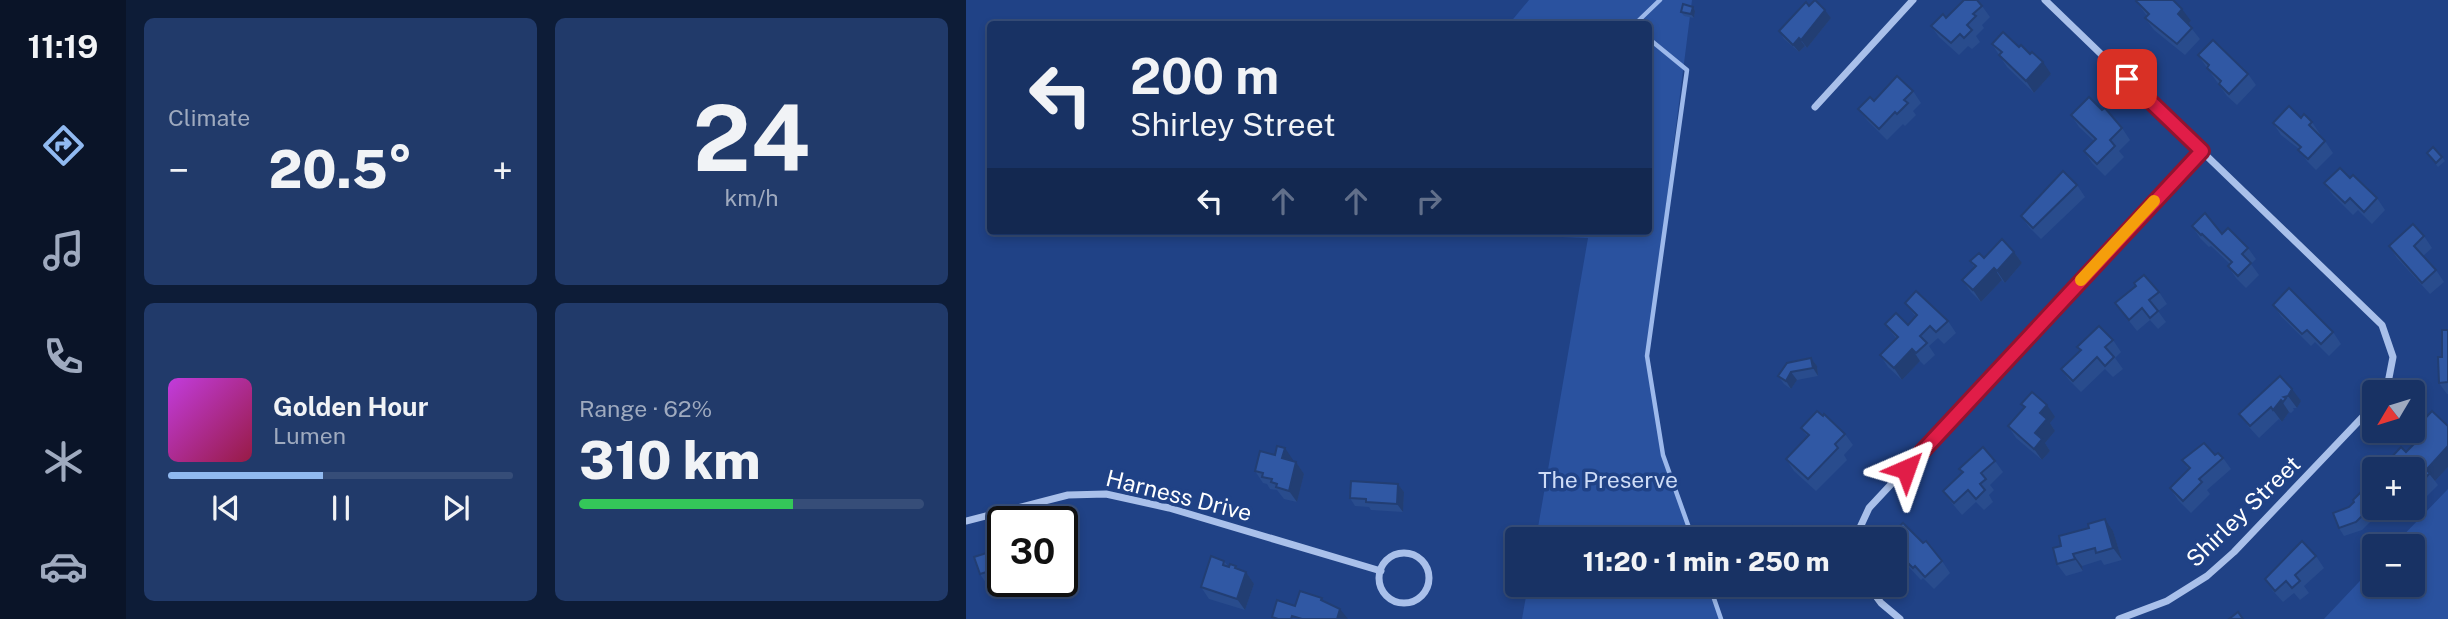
<!DOCTYPE html>
<meta charset="utf-8">
<style>
body{margin:0;font-family:"Public Sans",sans-serif;background:#213a6a;color:#f1f3f6;height:100vh;display:flex;flex-direction:column;font-size:26px;white-space:nowrap}
*{box-sizing:border-box;margin:0}
p{font-size:23px;color:#9faabf}
.icon{flex:none;width:38px;height:38px;fill:none;stroke:currentColor;stroke-width:2;stroke-linecap:round;stroke-linejoin:round}
.map{position:relative;flex:1;overflow:hidden}
.panel{display:flex;flex-direction:column;gap:18px;padding:18px;background:#0d1c37;width:840px}
.panel>*{flex:none}
.banner{position:absolute;left:21px;top:21px;width:665px;height:214px;border-radius:7px;box-shadow:0 4px 10px #0003,0 0 0 2px #364d78;background:#183264;color:#f1f3f6;overflow:hidden}
.needle{width:46px;rotate:232deg}
.fabs{position:absolute;left:1396px;top:380px;display:grid;gap:14px}
.fabs a{display:grid;place-items:center;width:63px;height:63px;border-radius:7px;background:#183264;box-shadow:0 4px 10px #0003,0 0 0 2px #364d78;font-size:35px}
.speed{position:absolute;left:21px;top:506px;display:flex;gap:14px;font-size:35px;font-weight:700;text-align:center}
.speed>*{display:grid;place-content:center;width:91px;height:91px;border-radius:50%;background:#183264;box-shadow:0 4px 10px #0003,0 0 0 2px #364d78;line-height:1}
.speed .limit{border:4px solid #111;border-radius:10px;background:#fff;color:#111}
.pin{position:absolute;display:grid;place-items:center;width:60px;height:60px;color:#fff;margin:-30px;border-radius:14px;box-shadow:0 4px 10px #0006}
.me{position:absolute;width:77px;margin:-38px;rotate:43deg;stroke-linejoin:round;filter:drop-shadow(0 0 5px #0008)}
.turn{display:flex;align-items:center;gap:24px;height:147px;padding:0 28px;font-size:32px}
.turn .icon{width:91px;height:91px;stroke-width:2.5}
.turn b{display:block;font-size:49px;line-height:60px}
.lanes{display:flex;align-items:center;height:66px;padding:0 28px;background:#0003;justify-content:center;gap:35px;direction:ltr}
.lanes .off{opacity:.35}
.big{font-size:52px;font-weight:800;line-height:1.1}
.panel .widget{flex:1;display:flex;flex-direction:column;justify-content:center;gap:10px;min-width:0;padding:0 24px;border-radius:10px;background:#213a6a}
.panel .dial{align-items:center;gap:0}
.dial b{font-size:91px;line-height:1}
.song{display:flex;align-items:center;gap:21px}
.cover{width:84px;height:84px;border-radius:10px;background:linear-gradient(135deg,hsl(290 70% 55%),hsl(340 70% 35%))}
.played{height:7px;border-radius:4px;background:linear-gradient(90deg,#90b9f0 45%,#364d78 45%)}
.keys{display:flex;justify-content:space-around;direction:ltr}
.heat{display:flex;justify-content:space-between;align-items:center;font-size:38px;direction:ltr}
.charge{height:10px;border-radius:5px;background:linear-gradient(90deg,#34c759 62%,#364d78 0)}
.panel .tiles{flex:1;display:grid;gap:18px;grid-template-columns:repeat(2,1fr)}
.trip{position:absolute;left:539px;top:527px;width:402px;height:70px;border-radius:7px;background:#183264;box-shadow:0 4px 10px #0003,0 0 0 2px #364d78;font-weight:800;line-height:70px;text-align:center}
main{display:flex;flex:1;min-height:0}
.tabs{display:flex;flex-direction:column;width:126px;justify-content:space-around;align-items:center;background:#0a1428;color:#9faabf}
.tabs .icon{width:49px;height:49px}
.tabs .selected{color:#90b9f0}
.tabs b{font-size:32px;color:#f1f3f6}
.map>svg:first-child{display:block}
.green{fill:#2a529f}
.lines{fill:none;stroke-linecap:round;stroke-linejoin:round}
.stream{stroke:#9db9eb;stroke-width:4.5}
.minor{stroke:#a9c0ea;stroke-width:7}
.wall{fill:#294c8d}
.shaded-wall{fill:#223e73}
.building{fill:#3058a4;stroke:#223e73;stroke-width:2}
.route-casing{stroke:#92132f;stroke-width:18}
.route{stroke:#e11d48;stroke-width:12}
.slow{stroke:#f59e0b;stroke-width:12}
.labels{text-anchor:middle;dominant-baseline:central;stroke-width:7;stroke-linejoin:round;paint-order:stroke}
.park-label{font-size:23px;fill:#cedcf7;stroke:#204286}
.street-label{font-size:23px;fill:#fff;stroke:#204286}
</style>
<main>
<nav class="tabs">
<b>11:19</b>
<svg class="icon selected" aria-label="directions" viewBox="0 0 24 24"><path d="M12 3l9 9-9 9-9-9zM9 14v-3h6M13 9l2 2-2 2"/></svg>
<svg class="icon" aria-label="music" viewBox="0 0 24 24"><path d="M9 18V5l10-2v13"/><circle cx="6" cy="18" r="3"/><circle cx="16" cy="16" r="3"/></svg>
<svg class="icon" aria-label="phone" viewBox="0 0 24 24"><path d="M5 4h4l2 5-3 2q2 4 5 5l2-3 5 2v4C11 20 4 13 5 4z"/></svg>
<svg class="icon" aria-label="climate" viewBox="0 0 24 24"><path d="M12 3v18M4 7l16 10M4 17L20 7"/></svg>
<svg class="icon" aria-label="car" viewBox="0 0 24 24"><path d="M5 17H2v-5l4-1 3-4h7l3 4 3 1v5h-3M9 17h6M6 11h13"/><circle cx="7" cy="17" r="2"/><circle cx="17" cy="17" r="2"/></svg>
</nav>
<section class="panel">
<div class="tiles">
<div class="widget"><p>Climate</p>
<div class="heat"><a>−</a><b class="big">20.5°</b><a>+</a></div>
</div>
<div class="widget dial"><b>24</b><p>km/h</p></div>
<div class="widget">
<div class="song"><i class="cover"></i><div><b>Golden Hour</b><p>Lumen</p></div></div>
<div class="played"></div>
<div class="keys"><svg class="icon" aria-label="previous" viewBox="0 0 24 24"><path d="M18 5L8 12l10 7zM5 5v14"/></svg><svg class="icon" aria-label="pause" viewBox="0 0 24 24"><path d="M8 5v14M16 5v14"/></svg><svg class="icon" aria-label="next" viewBox="0 0 24 24"><path d="M6 5l10 7-10 7zM19 5v14"/></svg></div>
</div>
<div class="widget"><p>Range · 62%</p><b class="big">310 km</b><div class="charge"></div></div>
</div>
</section>
<div class="map">
<svg width="1482" height="619" viewBox="0 0 1482 619">
<rect width="100%" height="100%" fill="#204286"/>
<g class="green">
<polygon points="563,0 726,0 681,356 697,455 727,539 570,539 622,238 442,231 682,231 682,24 543,24"/>
<polygon points="1482,489 1482,619 1358,619 1409,565 1409,584 1447,584 1447,546 1427,546"/>
<polygon points="562,585 743,585 755,619 556,619"/>
</g>
<g class="lines">
<g class="stream">
<polyline points="669,24 694,0"/>
<polyline points="682,38 721,70 681,356 697,455 727,539"/>
<polyline points="743,584 755,619"/>
</g>
<g class="minor">
<polyline points="1079,0 1416,325 1427,357 1421,388 1418,392"/>
<polyline points="849,107 947,0"/>
<polyline points="0,521 102,495 140,494 203,508 415,571"/>
<polyline points="891,539 891,534 903,508 1236,151"/>
<circle cx="438" cy="578" r="25"/>
<polyline points="901,584 915,603 934,619"/>
<polyline points="1153,619 1201,601 1241,576 1268,552 1409,404"/>
</g>
</g>
<g class="wall">
<polygon points="1170,1 1225,21 1222,24 1234,39 1219,55 1188,30 1179,18 1181,16"/>
<polygon points="843,6 859,10 865,18 841,48 839,46 833,52 818,39 813,31"/>
<polygon points="1016,6 1024,17 1016,25 1018,28 1010,36 1014,42 1006,49 1002,46 993,55 973,37 965,26 980,18"/>
<polygon points="727,7 729,11 728,18 718,16 715,12"/>
<polygon points="1026,44 1053,47 1085,74 1068,93 1041,67"/>
<polygon points="1232,55 1282,74 1290,85 1271,105 1261,96"/>
<polygon points="947,91 955,103 947,111 950,115 939,126 937,124 921,140 901,120 892,109 908,101"/>
<polygon points="1136,110 1156,128 1164,140 1153,151 1158,157 1139,176 1126,163 1118,151 1128,141 1113,127 1105,115"/>
<polygon points="1335,118 1346,122 1354,134 1353,135 1359,141 1367,153 1350,170 1341,161 1333,149 1315,135 1307,123"/>
<polygon points="1461,153 1476,157 1479,161 1472,167"/>
<polygon points="1384,178 1411,198 1419,210 1406,224 1392,210 1387,215 1367,195 1358,183"/>
<polygon points="1111,185 1119,197 1075,239 1063,227 1055,216"/>
<polygon points="1226,226 1256,234 1282,248 1290,259 1285,264 1293,275 1280,288 1270,278 1262,266 1264,264 1245,246 1243,247 1234,238"/>
<polygon points="1458,236 1466,248 1457,256 1470,270 1478,282 1464,294 1431,258 1423,246"/>
<polygon points="1048,252 1056,263 1039,283 1036,280 1015,302 1005,292 996,280 1009,268 1004,261"/>
<polygon points="1193,292 1201,304 1192,311 1200,322 1192,329 1184,320 1171,331 1149,303"/>
<polygon points="939,303 982,321 990,333 978,344 972,338 963,346 969,355 958,365 954,361 936,380 922,367 914,355 930,338 919,324 942,325 950,317"/>
<polygon points="1307,305 1367,332 1375,344 1363,356 1349,342 1345,346 1315,316"/>
<polygon points="1482,330 1482,394 1481,394 1473,383 1476,357"/>
<polygon points="1147,340 1155,352 1149,358 1157,369 1147,377 1139,369 1115,392 1103,380 1095,369 1114,351 1111,347"/>
<polygon points="845,358 851,366 852,376 831,380 825,389 818,384 812,376"/>
<polygon points="1314,376 1335,401 1331,408 1327,408 1328,410 1325,413 1323,412 1316,422 1313,419 1293,438 1282,426 1273,414"/>
<polygon points="1055,404 1089,417 1084,423 1089,431 1079,443 1084,451 1076,460 1050,438 1042,426 1058,408"/>
<polygon points="1482,426 1482,467 1469,481 1472,485 1456,501 1447,493 1447,469 1424,469 1420,463 1440,452 1456,436 1450,428"/>
<polygon points="835,428 879,434 887,445 878,455 881,460 850,491 828,471 820,459 842,437"/>
<polygon points="1249,455 1257,458 1265,469 1241,490 1244,494 1225,513 1212,500 1204,488 1223,470 1216,460"/>
<polygon points="327,460 327,461 330,462 338,474 331,502 318,499 311,490 304,489 301,484 297,483 289,471"/>
<polygon points="1029,461 1037,472 1024,485 1028,490 1023,495 1027,502 1018,510 1010,502 996,515 985,502 977,491 996,473 993,469"/>
<polygon points="432,484 438,492 437,512 405,510 403,507 389,506 384,498"/>
<polygon points="1409,484 1409,508 1418,508 1396,530 1378,536 1373,528 1383,507"/>
<polygon points="1139,519 1147,531 1156,560 1138,565 1135,560 1116,566 1117,571 1100,576 1091,564 1095,546"/>
<polygon points="926,533 957,543 976,561 984,573 968,589 957,578 955,580 940,564 931,552 933,551 929,546 930,538"/>
<polygon points="37,546 37,581 39,581 22,586 14,574 24,552"/>
<polygon points="1350,556 1358,568 1338,586 1343,593 1334,600 1328,593 1317,602 1307,591 1299,579"/>
<polygon points="258,561 262,566 270,566 272,570 280,572 288,584 279,610 243,599 235,587"/>
<polygon points="50,581 64,581 65,584 54,587"/>
</g>
<g class="shaded-wall">
<polygon points="727,7 729,11 728,18 725,14"/>
<polygon points="1216,9 1225,21 1220,26 1212,14"/>
<polygon points="859,10 865,18 841,48 835,40"/>
<polygon points="833,38 839,46 833,52 827,45"/>
<polygon points="1077,62 1085,74 1068,93 1060,81"/>
<polygon points="1048,252 1056,263 1039,283 1031,271"/>
<polygon points="1028,268 1036,280 1015,302 1007,290"/>
<polygon points="946,349 954,361 936,380 928,368"/>
<polygon points="845,358 851,366 852,376 847,368"/>
<polygon points="825,372 831,380 825,389 820,381"/>
<polygon points="1326,389 1335,401 1331,408 1322,396"/>
<polygon points="1315,400 1323,412 1316,422 1307,410"/>
<polygon points="1081,405 1089,417 1084,423 1089,431 1079,443 1084,451 1076,460 1068,449 1069,433 1074,413"/>
<polygon points="1482,446 1482,467 1469,481 1460,470"/>
<polygon points="319,448 327,460 324,470 316,458"/>
<polygon points="330,462 338,474 331,502 323,491"/>
<polygon points="432,484 438,492 437,512 431,504"/>
<polygon points="1139,519 1147,531 1156,560 1147,548"/>
<polygon points="826,526 834,538 835,539 829,539"/>
<polygon points="1107,554 1116,566 1117,571 1109,559"/>
<polygon points="280,572 288,584 279,610 271,599"/>
<polygon points="374,609 382,619 371,619"/>
</g>
<g class="building">
<polygon points="849,0 859,10 835,40 833,38 827,45 813,31 840,2 843,6"/>
<polygon points="998,0 1011,0 1016,6 1007,14 1010,16 1001,25 1006,30 998,38 994,34 985,43 965,26 977,14 980,18"/>
<polygon points="1171,0 1207,0 1216,9 1212,14 1226,28 1211,44 1179,18 1183,14 1170,1"/>
<polygon points="717,4 727,7 725,14 715,12"/>
<polygon points="1037,32 1053,47 1055,45 1064,54 1066,52 1077,62 1060,81 1033,55 1036,52 1026,44"/>
<polygon points="1247,40 1282,74 1263,94 1253,84 1255,81 1241,68 1243,65 1232,55"/>
<polygon points="931,76 947,91 938,100 942,103 931,114 929,112 913,129 892,109 904,97 908,101"/>
<polygon points="1123,97 1136,110 1139,108 1156,128 1144,140 1149,146 1131,164 1118,151 1130,139 1105,115"/>
<polygon points="1323,106 1335,118 1338,114 1346,122 1343,125 1359,141 1342,159 1332,150 1335,147 1307,123"/>
<polygon points="1467,147 1476,157 1470,163 1461,153"/>
<polygon points="1374,168 1384,178 1387,175 1411,198 1398,212 1384,198 1379,203 1358,183"/>
<polygon points="1097,171 1111,185 1067,228 1055,216"/>
<polygon points="1239,213 1256,234 1262,228 1282,248 1276,254 1285,263 1272,276 1262,266 1266,262 1236,234 1235,235 1226,226"/>
<polygon points="1447,224 1458,236 1448,246 1470,270 1456,283 1423,246"/>
<polygon points="1036,239 1048,252 1031,271 1028,268 1007,290 996,280 1010,266 1004,261 1013,253 1018,258"/>
<polygon points="1178,275 1193,292 1183,300 1192,311 1184,318 1176,308 1163,320 1149,303 1170,286 1168,283"/>
<polygon points="1323,288 1367,332 1355,344 1341,330 1336,334 1307,305"/>
<polygon points="950,291 982,321 970,332 964,326 954,336 961,343 950,353 946,349 928,368 914,355 932,337 919,324 930,313 942,325 951,315 939,303"/>
<polygon points="1133,326 1147,340 1139,347 1148,357 1139,366 1131,357 1107,381 1095,369 1115,350 1111,347"/>
<polygon points="1476,330 1482,330 1482,382 1473,383 1472,357 1476,357"/>
<polygon points="845,358 847,368 825,372 820,381 812,376 821,363"/>
<polygon points="1314,376 1326,389 1322,396 1318,397 1320,398 1317,402 1315,400 1307,410 1305,407 1284,426 1273,414"/>
<polygon points="1066,392 1081,405 1074,413 1081,419 1069,433 1076,439 1068,449 1042,426 1059,407 1055,404"/>
<polygon points="851,411 857,416 858,414 879,434 869,444 872,448 842,479 820,459 843,435 835,428"/>
<polygon points="1466,411 1482,426 1482,446 1460,470 1464,473 1448,489 1447,469 1426,469 1420,463 1435,447 1440,452 1457,435 1450,428"/>
<polygon points="1238,443 1249,455 1252,453 1257,458 1233,479 1236,482 1217,501 1204,488 1224,468 1216,460"/>
<polygon points="311,446 319,448 316,458 330,462 323,491 310,487 311,484 305,482 306,479 296,477 297,473 289,471 294,451 309,455"/>
<polygon points="1017,447 1029,461 1015,473 1020,479 1014,484 1019,490 1010,499 1002,490 988,503 977,491 997,472 993,469"/>
<polygon points="385,481 432,484 431,504 400,502 400,499 384,498"/>
<polygon points="1406,481 1409,484 1409,503 1390,522 1373,528 1367,513 1383,507 1388,502 1387,500"/>
<polygon points="1139,519 1147,548 1130,553 1129,548 1107,554 1109,559 1091,564 1087,548 1095,546 1093,536 1123,528 1122,524"/>
<polygon points="937,523 957,543 960,541 976,561 959,577 949,566 947,568 931,552 934,550 929,545 929,539 931,538 926,533"/>
<polygon points="826,526 829,539 801,539 800,531"/>
<polygon points="1336,541 1350,556 1329,575 1334,581 1326,588 1320,581 1309,591 1299,579"/>
<polygon points="37,546 37,567 14,574 8,557 24,552 23,550"/>
<polygon points="245,556 258,561 257,565 263,567 264,564 270,566 269,568 280,572 271,599 235,587"/>
<polygon points="334,591 356,598 355,600 374,609 371,619 336,619 326,616 325,619 312,619 306,617 311,600 329,606"/>
<polygon points="1272,612 1277,619 1263,619"/>
</g>
<g class="lines">
<g class="route-casing">
<polyline id="route" points="940,469 1236,151 1161,79"/>
</g>
<use href="#route" class="route"/>
<polyline class="slow" points="1115,280 1188,201"/>
</g>
<g class="labels">
<g class="park-label">
<text x="642" y="479">The Preserve</text>
</g>
<g class="street-label">
<text transform="translate(213 495) rotate(14)">Harness Drive</text>
<text transform="translate(1277 511) rotate(-44)">Shirley Street</text>
</g>
</g>
</svg>
<div class="fabs">
<a><svg class="needle" viewBox="-14 -14 28 28"><path d="M0-13l5 13h-10z" fill="#e53935"/><path d="M0 13l5-13h-10z" fill="#9faabf"/></svg></a>
<a>+</a>
<a>−</a>
</div>
<div class="speed"><div class="limit">30</div></div>
<div class="pin" style="left:1161px;top:79px;background:#d93025"><svg class="icon" aria-label="arrive" viewBox="0 0 24 24"><path d="M6 21V4h12l-3 4 3 4H6"/></svg></div>
<svg class="me" style="left:940px;top:469px" viewBox="-20 -20 40 40"><path d="M0-17L14 15 0 8-14 15z" fill="#e11d48" stroke="#fff" stroke-width="4"/></svg>
<div class="trip">11:20 · 1 min · 250 m</div>
<div class="banner">
<div class="turn"><svg class="icon" aria-label="left" viewBox="0 0 24 24"><path d="M17 20v-9H6M10 6l-5 5 5 5"/></svg><div><b>200 m</b>Shirley Street</div></div>
<div class="lanes"><svg class="icon" aria-label="left" viewBox="0 0 24 24"><path d="M17 20v-9H6M10 6l-5 5 5 5"/></svg><svg class="icon off" aria-label="ahead" viewBox="0 0 24 24"><path d="M12 20V5M6 11l6-6 6 6"/></svg><svg class="icon off" aria-label="ahead" viewBox="0 0 24 24"><path d="M12 20V5M6 11l6-6 6 6"/></svg><svg class="icon off" aria-label="right" viewBox="0 0 24 24"><path d="M7 20v-9h11M14 6l5 5-5 5"/></svg></div>
</div>
</div>
</main>
